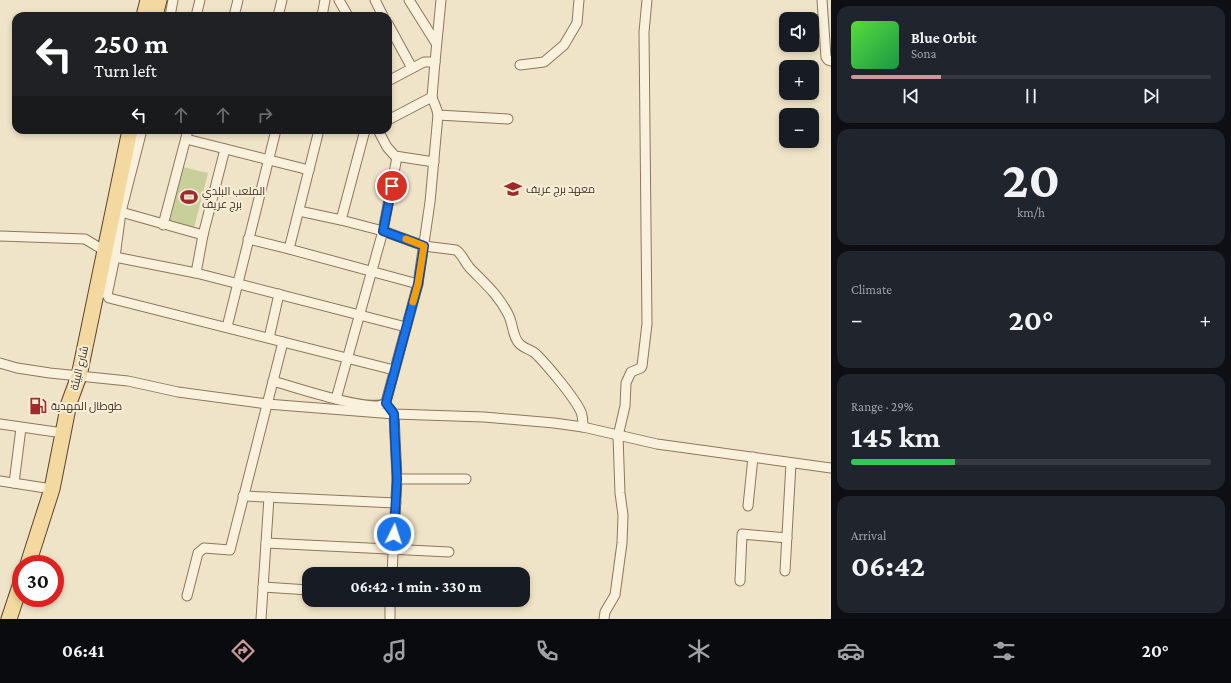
<!DOCTYPE html>
<meta charset="utf-8">
<style>
body{margin:0;font-family:"Crimson Pro",Cairo,serif;background:#20242c;color:#f1f3f6;height:100vh;display:flex;flex-direction:column;font-size:15px;white-space:nowrap}
*{box-sizing:border-box;margin:0}
p{font-size:13px;color:#9ea1a6}
.icon{flex:none;width:22px;height:22px;fill:none;stroke:currentColor;stroke-width:2;stroke-linecap:round;stroke-linejoin:round}
.map{position:relative;flex:1;overflow:hidden}
.panel{display:flex;flex-direction:column;gap:6px;padding:6px;background:#0d0f14;width:400px}
.panel>*{flex:none}
.hud{position:absolute;left:12px;top:12px;width:380px;height:122px;border-radius:12px;box-shadow:0 2px 6px #0003;background:#202124;color:#fff;overflow:hidden}
.fabs{position:absolute;left:779px;top:12px;display:grid;gap:8px}
.fabs a{display:grid;place-items:center;width:40px;height:40px;border-radius:8px;background:#171b24;box-shadow:0 2px 6px #0003;font-size:20px}
.speed{position:absolute;left:12px;top:555px;display:flex;gap:8px;font-size:20px;font-weight:700;text-align:center}
.speed>*{display:grid;place-content:center;width:52px;height:52px;border-radius:50%;background:#171b24;box-shadow:0 2px 6px #0003;line-height:1}
.speed .limit{border:6px solid #d22;background:#fff;color:#111}
.pin{position:absolute;display:grid;place-items:center;width:34px;height:34px;color:#fff;margin:-17px;border:2px solid #fff;border-radius:50%;box-shadow:0 1px 4px #0007}
.me{position:absolute;width:44px;margin:-22px;rotate:4deg;stroke-linejoin:round;filter:drop-shadow(0 0 3px #0008)}
.turn{display:flex;align-items:center;gap:14px;height:84px;padding:0 16px;font-size:18px}
.turn .icon{width:52px;height:52px;stroke-width:2.5}
.turn b{display:block;font-size:28px;line-height:34px}
.lanes{display:flex;align-items:center;height:38px;padding:0 16px;background:#0003;justify-content:center;gap:20px;direction:ltr}
.lanes .off{opacity:.35}
.big{font-size:30px;font-weight:700;line-height:1.1}
.panel .card{flex:1;display:flex;flex-direction:column;justify-content:center;gap:6px;min-width:0;padding:0 14px;border-radius:12px;background:#20242c}
.panel .dial{align-items:center;gap:0}
.dial b{font-size:52px;line-height:1}
.song{display:flex;align-items:center;gap:12px}
.cover{width:48px;height:48px;border-radius:6px;background:linear-gradient(135deg,hsl(110 70% 55%),hsl(140 70% 35%))}
.played{height:4px;border-radius:2px;background:linear-gradient(90deg,#cc999b 25%,#363941 25%)}
.keys{display:flex;justify-content:space-around;direction:ltr}
.heat{display:flex;justify-content:space-between;align-items:center;font-size:22px;direction:ltr}
.charge{height:6px;border-radius:3px;background:linear-gradient(90deg,#34c759 29%,#363941 0)}
.trip{position:absolute;left:302px;top:567px;width:228px;height:40px;border-radius:12px;background:#171b24;box-shadow:0 2px 6px #0003;font-weight:700;line-height:40px;text-align:center}
.menu{display:flex;height:64px;justify-content:space-around;align-items:center;background:#090b0e;color:#9ea1a6}
.menu .icon{width:28px;height:28px}
.menu .current{color:#cc999b}
.menu b{font-size:18px;color:#f1f3f6}
main{display:flex;flex:1;min-height:0}
.map>svg:first-child{display:block}
.green{fill:#c9cf9b}
.lines{fill:none;stroke-linecap:round;stroke-linejoin:round}
.minor-casing{stroke:#8d765c;stroke-width:11}
.primary-casing{stroke:#5b4430;stroke-width:17}
.minor{stroke:#faf1dc;stroke-width:9}
.primary{stroke:#f3d9a0;stroke-width:15}
.route-casing{stroke:#114b97;stroke-width:10}
.route{stroke:#1a73e8;stroke-width:7}
.slow{stroke:#f59e0b;stroke-width:7}
.labels{text-anchor:middle;dominant-baseline:central;stroke-width:4;stroke-linejoin:round;paint-order:stroke}
.poi-label{font-size:11px;fill:#3d2e20;stroke:#f7eed8;text-anchor:start}
.street-label{font-size:11px;fill:#3d2e20;stroke:#f7eed8}
</style>
<main>
<div class="map">
<svg width="831" height="619" viewBox="0 0 831 619">
<rect width="100%" height="100%" fill="#f0e4c8"/>
<polygon class="green" points="183,167 208,173 194,228 169,222"/>
<g class="lines">
<g class="minor-casing">
<g id="minor">
<polyline points="339,0 348,16"/>
<polyline points="375,0 383,16"/>
<polyline points="409,0 436,43"/>
<polyline points="822,0 826,57 828,60 831,61"/>
<polyline points="170,16 173,0"/>
<polyline points="196,16 200,0"/>
<polyline points="234,16 238,0"/>
<polyline points="278,16 282,0"/>
<polyline points="322,16 325,0"/>
<polyline points="388,24 412,68"/>
<polyline points="435,62 441,0"/>
<polyline points="520,65 544,62 564,45 577,23 579,0"/>
<polyline points="388,81 424,62 435,62 432,97"/>
<polyline points="438,115 508,119"/>
<polyline points="142,130 121,212 115,257 107,295 109,298 394,370"/>
<polyline points="378,130 387,147 395,156 434,162"/>
<polyline points="186,139 309,170"/>
<path d="M299,211L341,220L383,231L424,246L456,250C462,254 464,261 469,267C483,282 498,294 508,314C513,323 512,334 518,342C523,349 531,349 536,354C547,365 575,398 581,412C583,417 583,422 583,427"/>
<polyline points="121,212 203,235"/>
<polyline points="341,220 365,130"/>
<polyline points="163,225 188,130"/>
<polyline points="0,236 85,239 115,257 196,273 406,327"/>
<polyline points="248,239 289,249 418,284"/>
<polyline points="289,249 319,130"/>
<polyline points="196,273 203,235 225,149"/>
<polyline points="227,327 276,130"/>
<polyline points="269,338 279,294"/>
<polyline points="0,363 17,368 50,373 128,381 178,392 267,404 394,414 484,417 554,423 583,427 657,444 831,468"/>
<path d="M273,381C290,386 377,415 386,402L418,284L430,202L438,115C437,107 434,104 432,97L388,120"/>
<polyline points="336,399 383,231 397,157"/>
<polyline points="390,409 394,414 397,479 392,574"/>
<polyline points="0,424 63,433"/>
<polyline points="397,479 466,479"/>
<polyline points="0,481 52,489"/>
<polyline points="14,483 21,428"/>
<polyline points="243,496 396,503"/>
<polyline points="748,506 753,457"/>
<polyline points="266,543 449,552"/>
<polyline points="785,571 791,463"/>
<polyline points="740,581 742,534 787,538"/>
<polyline points="263,587 309,590"/>
<polyline points="187,596 198,553 204,548 230,550 283,342"/>
<polyline points="261,619 269,497"/>
<polyline points="390,619 390,600"/>
<polyline points="604,619 605,612 615,595 622,543 623,515 620,493 618,436 625,406 626,383 631,372 641,368 642,366 647,324 644,32 647,0"/>
</g>
</g>
<g class="primary-casing">
<g id="primary">
<polyline points="144,16 148,0"/>
<polyline points="155,16 159,0"/>
<polyline points="28,564 52,489 69,403 79,376 130,130"/>
<polyline points="9,619 21,583"/>
</g>
</g>
<use href="#minor" class="minor"/>
<use href="#primary" class="primary"/>
</g>
<g class="lines">
<g class="route-casing">
<polyline id="route" points="392,186 383,231 424,246 418,284 386,403 394,414 395,440 397,479 394,534"/>
</g>
<use href="#route" class="route"/>
<polyline class="slow" points="406,239 424,246 418,284 413,302"/>
</g>
<defs>
<g id="school-bare" transform="scale(1.38)"><path d="M0-5L7-2L0 1L-7-2ZM-4 1L0 2.5L4 1V4Q0 6-4 4Z" fill="#9e2a2b" stroke="#f7eed8" stroke-width="2.5" paint-order="stroke"/></g>
<g id="stadium-bare" transform="scale(1.38)"><path d="M0-5a6.5 5 0 1 0 0 10a6.5 5 0 1 0 0-10ZM-3.5-1.8h7v3.6h-7Z" fill="#9e2a2b" stroke="#f7eed8" stroke-width="2.5" paint-order="stroke"/></g>
<g id="fuel-bare" transform="scale(1.38)"><path d="M-5.5-6h7V0h2V4h1.3V-2.5L3-4.5l.8-.8L6-3V5H2.5V1h-1V6h-7ZM-4.2-4.7v3.2H.2V-4.7Z" fill="#9e2a2b" stroke="#f7eed8" stroke-width="2.5" paint-order="stroke"/></g>
</defs>
<g fill-rule="evenodd">
<use href="#school-bare" x="513" y="189"/>
<use href="#stadium-bare" x="189" y="197"/>
<use href="#fuel-bare" x="38" y="406"/>
</g>
<g class="labels">
<g class="poi-label">
<text x="526" y="189">معهد برج عريف</text>
<text x="202" y="191">الملعب البلدي<tspan x="202" dy="13">برج عريف</tspan></text>
<text x="51" y="406">طوطال المهدية</text>
</g>
<g class="street-label">
<text transform="translate(79 368) rotate(-76)">شارع البيئة</text>
</g>
</g>
</svg>
<div class="fabs">
<a><svg class="icon" aria-label="sound" viewBox="0 0 24 24"><path d="M4 9h4l5-4v14l-5-4H4zM17 9q2 3 0 6"/></svg></a>
<a>+</a>
<a>−</a>
</div>
<div class="speed"><div class="limit">30</div></div>
<div class="pin" style="left:392px;top:186px;background:#d93025"><svg class="icon" aria-label="arrive" viewBox="0 0 24 24"><path d="M6 21V4h12l-3 4 3 4H6"/></svg></div>
<svg class="me" style="left:394px;top:534px" viewBox="-20 -20 40 40"><circle r="17" fill="#1a73e8" stroke="#fff" stroke-width="3"/><path d="M0-11L8 9 0 5-8 9z" fill="#fff"/></svg>
<div class="trip">06:42 · 1 min · 330 m</div>
<div class="hud">
<div class="turn"><svg class="icon" aria-label="left" viewBox="0 0 24 24"><path d="M17 20v-9H6M10 6l-5 5 5 5"/></svg><div><b>250 m</b>Turn left</div></div>
<div class="lanes"><svg class="icon" aria-label="left" viewBox="0 0 24 24"><path d="M17 20v-9H6M10 6l-5 5 5 5"/></svg><svg class="icon off" aria-label="ahead" viewBox="0 0 24 24"><path d="M12 20V5M6 11l6-6 6 6"/></svg><svg class="icon off" aria-label="ahead" viewBox="0 0 24 24"><path d="M12 20V5M6 11l6-6 6 6"/></svg><svg class="icon off" aria-label="right" viewBox="0 0 24 24"><path d="M7 20v-9h11M14 6l5 5-5 5"/></svg></div>
</div>
</div>
<section class="panel">
<div class="card">
<div class="song"><i class="cover"></i><div><b>Blue Orbit</b><p>Sona</p></div></div>
<div class="played"></div>
<div class="keys"><svg class="icon" aria-label="previous" viewBox="0 0 24 24"><path d="M18 5L8 12l10 7zM5 5v14"/></svg><svg class="icon" aria-label="pause" viewBox="0 0 24 24"><path d="M8 5v14M16 5v14"/></svg><svg class="icon" aria-label="next" viewBox="0 0 24 24"><path d="M6 5l10 7-10 7zM19 5v14"/></svg></div>
</div>
<div class="card dial"><b>20</b><p>km/h</p></div>
<div class="card"><p>Climate</p>
<div class="heat"><a>−</a><b class="big">20°</b><a>+</a></div>
</div>
<div class="card"><p>Range · 29%</p><b class="big">145 km</b><div class="charge"></div></div>
<div class="card"><p>Arrival</p><b class="big">06:42</b></div>
</section>
</main>
<nav class="menu">
<b>06:41</b>
<svg class="icon current" aria-label="directions" viewBox="0 0 24 24"><path d="M12 3l9 9-9 9-9-9zM9 14v-3h6M13 9l2 2-2 2"/></svg>
<svg class="icon" aria-label="music" viewBox="0 0 24 24"><path d="M9 18V5l10-2v13"/><circle cx="6" cy="18" r="3"/><circle cx="16" cy="16" r="3"/></svg>
<svg class="icon" aria-label="phone" viewBox="0 0 24 24"><path d="M5 4h4l2 5-3 2q2 4 5 5l2-3 5 2v4C11 20 4 13 5 4z"/></svg>
<svg class="icon" aria-label="climate" viewBox="0 0 24 24"><path d="M12 3v18M4 7l16 10M4 17L20 7"/></svg>
<svg class="icon" aria-label="car" viewBox="0 0 24 24"><path d="M5 17H2v-5l4-1 3-4h7l3 4 3 1v5h-3M9 17h6M6 11h13"/><circle cx="7" cy="17" r="2"/><circle cx="17" cy="17" r="2"/></svg>
<svg class="icon" aria-label="filters" viewBox="0 0 24 24"><path d="M4 7h16M4 17h16"/><circle cx="9" cy="7" r="2"/><circle cx="15" cy="17" r="2"/></svg>
<b>20°</b>
</nav>
